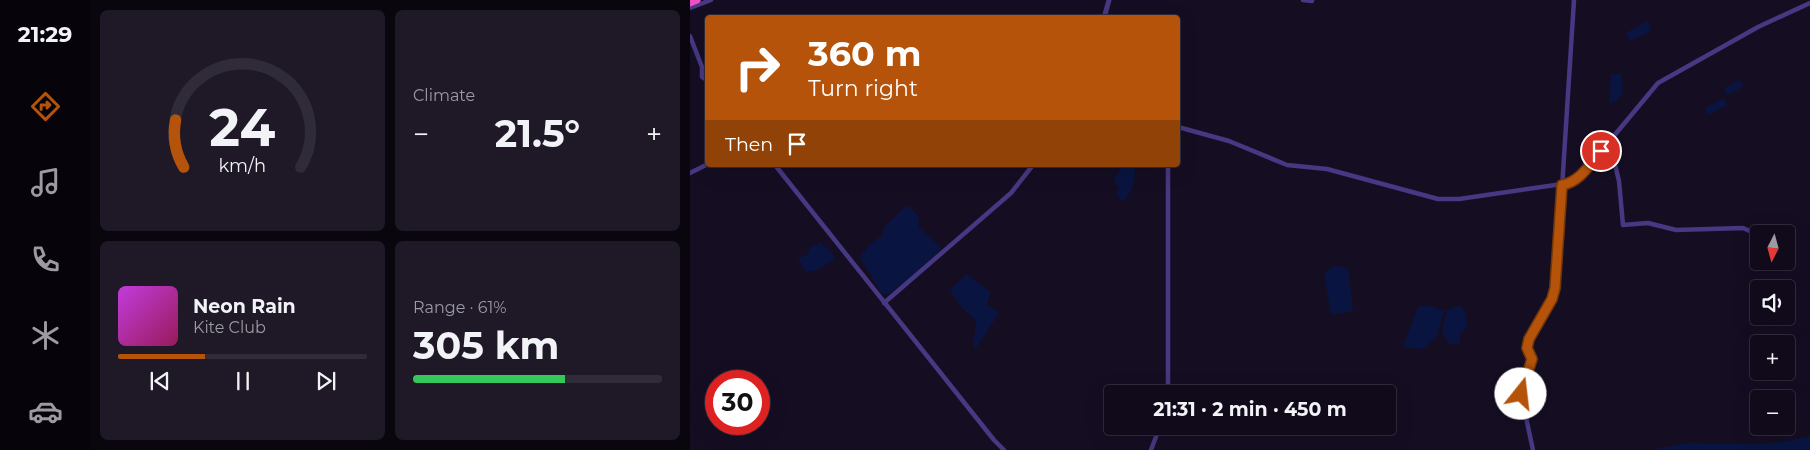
<!DOCTYPE html>
<meta charset="utf-8">
<style>
body{margin:0;font-family:Montserrat,sans-serif;background:#1e1827;color:#f1f3f6;height:100vh;display:flex;flex-direction:column;font-size:19px;white-space:nowrap}
*{box-sizing:border-box;margin:0}
p{font-size:16px;color:#9c9aa2}
.icon{flex:none;width:28px;height:28px;fill:none;stroke:currentColor;stroke-width:2;stroke-linecap:round;stroke-linejoin:round}
.map{position:relative;flex:1;overflow:hidden}
.drawer{display:flex;flex-direction:column;gap:10px;padding:10px;background:#09060e;width:600px}
.drawer>*{flex:none}
.guide{position:absolute;left:15px;top:15px;width:475px;height:152px;border-radius:5px;box-shadow:0 5px 20px #0002,0 0 0 1px #302b39;background:#b45309;color:#fff;overflow:hidden}
.needle{width:32px;rotate:186deg}
.fabs{position:absolute;left:1060px;top:225px;display:grid;gap:10px}
.fabs a{display:grid;place-items:center;width:45px;height:45px;border-radius:5px;background:#100a1a;box-shadow:0 5px 20px #0002,0 0 0 1px #302b39;font-size:25px}
.speed{position:absolute;left:15px;top:370px;display:flex;gap:10px;font-size:25px;font-weight:700;text-align:center}
.speed>*{display:grid;place-content:center;width:65px;height:65px;border-radius:50%;background:#100a1a;box-shadow:0 5px 20px #0002,0 0 0 1px #302b39;line-height:1}
.speed .limit{border:8px solid #d22;background:#fff;color:#111}
.pin{position:absolute;display:grid;place-items:center;width:42px;height:42px;color:#fff;margin:-21px;border:2px solid #fff;border-radius:50%;box-shadow:0 1px 5px #0007}
.me{position:absolute;width:55px;margin:-28px;rotate:16deg;stroke-linejoin:round;filter:drop-shadow(0 0 4px #0008)}
.turn{display:flex;align-items:center;gap:18px;height:105px;padding:0 20px;font-size:22px}
.turn .icon{width:65px;height:65px;stroke-width:2.5}
.turn b{display:block;font-size:35px;line-height:42px}
.then{display:flex;align-items:center;height:48px;padding:0 20px;background:#0003;gap:10px;font-size:19px}
.big{font-size:38px;font-weight:700;line-height:1.1}
.drawer .card{flex:1;display:flex;flex-direction:column;justify-content:center;gap:8px;min-width:0;padding:0 18px;border-radius:8px;background:#1e1827}
.drawer .dial{align-items:center;gap:0}
.dial svg{height:130px;overflow:visible;fill:none;stroke:#302b39;stroke-width:7;stroke-linecap:round;text-anchor:middle}
.dial text{fill:#f1f3f6;stroke:none}
.song{display:flex;align-items:center;gap:15px}
.cover{width:60px;height:60px;border-radius:8px;background:linear-gradient(135deg,hsl(290 70% 55%),hsl(330 70% 35%))}
.played{height:5px;border-radius:2px;background:linear-gradient(90deg,#b45309 35%,#302b39 35%)}
.keys{display:flex;justify-content:space-around;direction:ltr}
.heat{display:flex;justify-content:space-between;align-items:center;font-size:28px;direction:ltr}
.charge{height:8px;border-radius:4px;background:linear-gradient(90deg,#34c759 61%,#302b39 0)}
.drawer .tiles{flex:1;display:grid;gap:10px;grid-template-columns:repeat(2,1fr)}
.trip{position:absolute;left:414px;top:385px;width:292px;height:50px;border-radius:5px;background:#100a1a;box-shadow:0 5px 20px #0002,0 0 0 1px #302b39;font-weight:700;line-height:50px;text-align:center}
main{display:flex;flex:1;min-height:0}
.dock{display:flex;flex-direction:column;width:90px;justify-content:space-around;align-items:center;background:#06040a;color:#9c9aa2}
.dock .icon{width:35px;height:35px}
.dock .on{color:#b45309}
.dock b{font-size:22px;color:#f1f3f6}
.map>svg:first-child{display:block}
.water{fill:#091540}
.lines{fill:none;stroke-linecap:round;stroke-linejoin:round}
.minor{stroke:#463882;stroke-width:4.5}
.tertiary{stroke:#463882;stroke-width:5}
.trunk{stroke:#ec50c2;stroke-width:7}
.route-casing{stroke:#753606;stroke-width:12}
.route{stroke:#b45309;stroke-width:9}
</style>
<main>
<nav class="dock">
<b>21:29</b>
<svg class="icon on" aria-label="directions" viewBox="0 0 24 24"><path d="M12 3l9 9-9 9-9-9zM9 14v-3h6M13 9l2 2-2 2"/></svg>
<svg class="icon" aria-label="music" viewBox="0 0 24 24"><path d="M9 18V5l10-2v13"/><circle cx="6" cy="18" r="3"/><circle cx="16" cy="16" r="3"/></svg>
<svg class="icon" aria-label="phone" viewBox="0 0 24 24"><path d="M5 4h4l2 5-3 2q2 4 5 5l2-3 5 2v4C11 20 4 13 5 4z"/></svg>
<svg class="icon" aria-label="climate" viewBox="0 0 24 24"><path d="M12 3v18M4 7l16 10M4 17L20 7"/></svg>
<svg class="icon" aria-label="car" viewBox="0 0 24 24"><path d="M5 17H2v-5l4-1 3-4h7l3 4 3 1v5h-3M9 17h6M6 11h13"/><circle cx="7" cy="17" r="2"/><circle cx="17" cy="17" r="2"/></svg>
</nav>
<section class="drawer">
<div class="tiles">
<div class="card dial"><svg viewBox="0 0 100 80">
<path d="M14 69A42 42 0 1 1 86 69"/>
<path d="M14 69A42 42 0 0 1 9 40" stroke="#b45309"/>
<text x="50" y="56" font-size="32" font-weight="700">24</text>
<text x="50" y="72" font-size="11">km/h</text>
</svg></div>
<div class="card"><p>Climate</p>
<div class="heat"><a>−</a><b class="big">21.5°</b><a>+</a></div>
</div>
<div class="card">
<div class="song"><i class="cover"></i><div><b>Neon Rain</b><p>Kite Club</p></div></div>
<div class="played"></div>
<div class="keys"><svg class="icon" aria-label="previous" viewBox="0 0 24 24"><path d="M18 5L8 12l10 7zM5 5v14"/></svg><svg class="icon" aria-label="pause" viewBox="0 0 24 24"><path d="M8 5v14M16 5v14"/></svg><svg class="icon" aria-label="next" viewBox="0 0 24 24"><path d="M6 5l10 7-10 7zM19 5v14"/></svg></div>
</div>
<div class="card"><p>Range · 61%</p><b class="big">305 km</b><div class="charge"></div></div>
</div>
</section>
<div class="map">
<svg width="1120" height="450" viewBox="0 0 1120 450">
<rect width="100%" height="100%" fill="#150e23"/>
<g class="water">
<polygon points="958,21 961,31 940,41 936,33"/>
<polygon points="931,73 933,93 927,100 919,104 921,75"/>
<polygon points="1050,80 1053,87 1037,95 1034,88"/>
<polygon points="1033,98 1037,105 1018,115 1015,108"/>
<path d="M432,165H444C446,177 443,193 432,201L427,195L429,187L424,181Z"/>
<polygon points="216,206 218,206 228,215 229,228 252,248 216,283 214,282 199,294 192,294 170,257 179,245 193,235 194,227"/>
<polygon points="129,241 143,254 144,260 125,271 116,272 108,258 117,255 121,245 128,246"/>
<polygon points="645,266 658,269 663,311 641,315 634,273"/>
<polygon points="277,274 300,292 297,304 309,313 286,348 283,347 286,320 273,309 260,290"/>
<polygon points="736,305 754,311 746,338 732,349 713,347 728,307"/>
<polygon points="770,305 776,313 777,327 770,334 770,343 759,344 752,332 757,310"/>
<polygon points="1120,436 1120,450 962,450 996,443 1065,444 1091,442"/>
</g>
<g class="lines">
<g class="minor">
<polyline points="613,0 622,1"/>
<polyline points="0,8 21,0"/>
<polyline points="0,36 12,67 12,77 18,81"/>
<polyline points="488,127 539,141 597,165 637,169 748,199 769,199 879,183 893,173 968,83 1068,27 1120,3"/>
<polyline points="919,140 929,181 933,225 958,223 986,230 1053,228 1069,235"/>
<polyline points="85,165 304,440 314,450"/>
<polyline points="478,165 478,394"/>
<polyline points="0,173 18,164"/>
<polyline points="1096,244 1100,244"/>
<polyline points="194,303 321,193 343,165"/>
<polyline points="461,450 470,426"/>
<path d="M843,450L831,394L842,358C841,354 837,351 837,347C836,332 863,303 866,282L884,0"/>
</g>
<polyline class="tertiary" points="414,18 419,0"/>
<polyline class="trunk" points="0,3 7,0"/>
</g>
<g class="lines">
<g class="route-casing">
<path id="route" d="M831,394L842,359L837,348L839,339L862,299L865,288L872,185C890,182 900,164 911,151"/>
</g>
<use href="#route" class="route"/>
</g>
</svg>
<div class="fabs">
<a><svg class="needle" viewBox="-14 -14 28 28"><path d="M0-13l5 13h-10z" fill="#e53935"/><path d="M0 13l5-13h-10z" fill="#9c9aa2"/></svg></a>
<a><svg class="icon" aria-label="sound" viewBox="0 0 24 24"><path d="M4 9h4l5-4v14l-5-4H4zM17 9q2 3 0 6"/></svg></a>
<a>+</a>
<a>−</a>
</div>
<div class="speed"><div class="limit">30</div></div>
<div class="pin" style="left:911px;top:151px;background:#d93025"><svg class="icon" aria-label="arrive" viewBox="0 0 24 24"><path d="M6 21V4h12l-3 4 3 4H6"/></svg></div>
<svg class="me" style="left:831px;top:394px" viewBox="-20 -20 40 40"><circle r="19" fill="#fff"/><path d="M0-13L10 11 0 6-10 11z" fill="#b45309"/></svg>
<div class="trip">21:31 · 2 min · 450 m</div>
<div class="guide">
<div class="turn"><svg class="icon" aria-label="right" viewBox="0 0 24 24"><path d="M7 20v-9h11M14 6l5 5-5 5"/></svg><div><b>360 m</b>Turn right</div></div>
<div class="then">Then<svg class="icon" aria-label="arrive" viewBox="0 0 24 24"><path d="M6 21V4h12l-3 4 3 4H6"/></svg></div>
</div>
</div>
</main>
